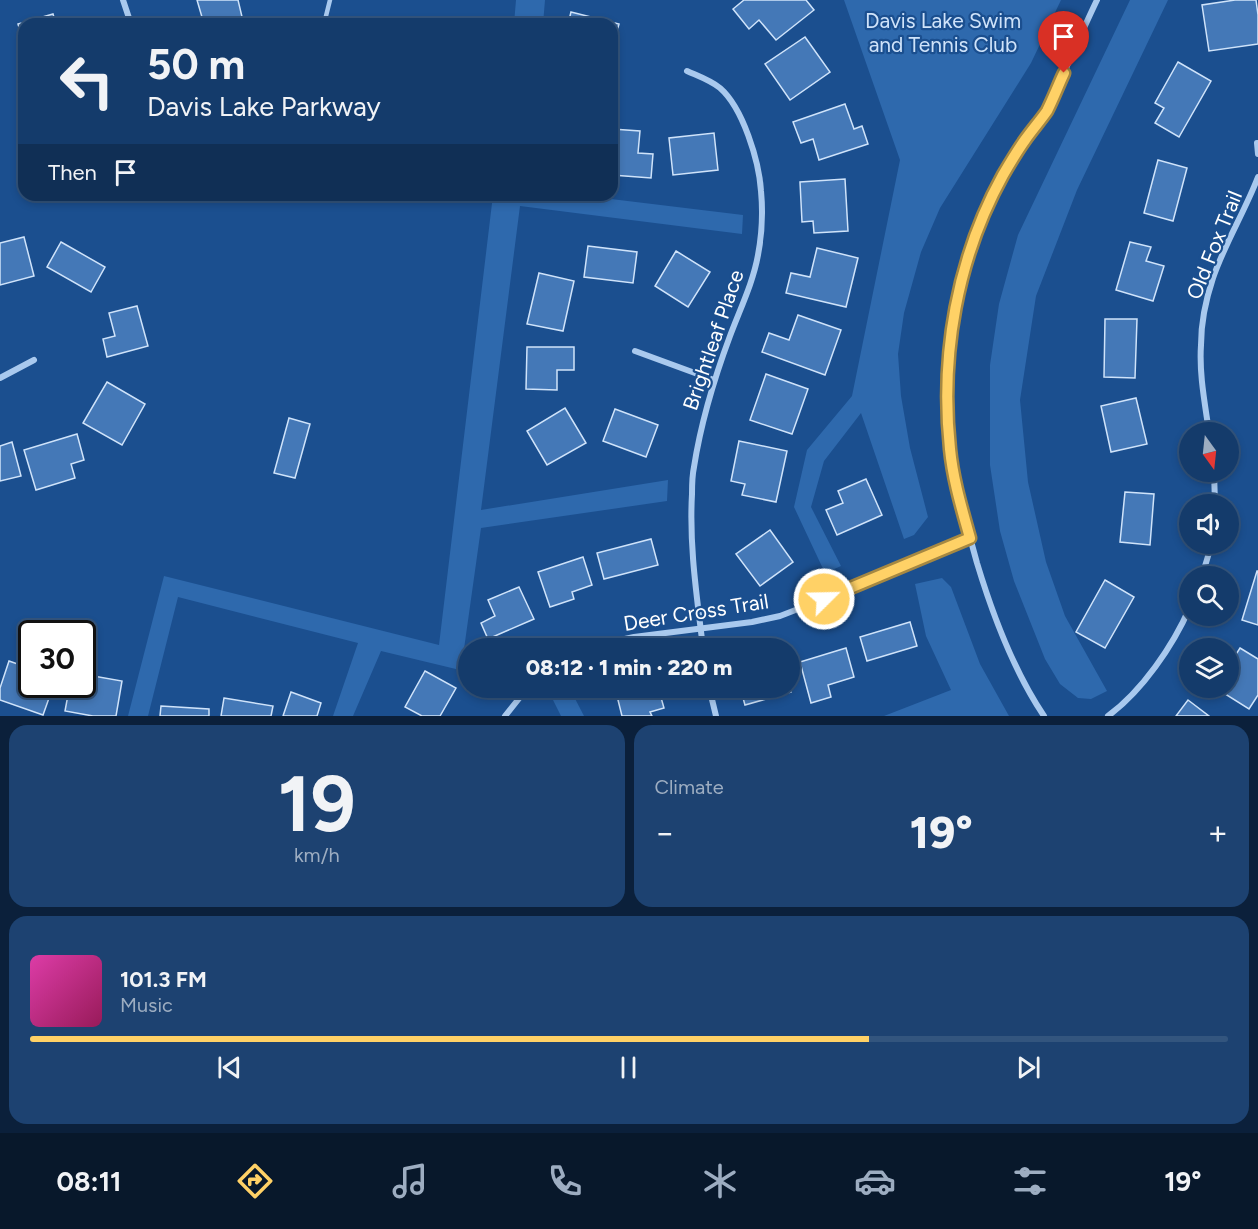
<!DOCTYPE html>
<meta charset="utf-8">
<style>
body{margin:0;font-family:Figtree,sans-serif;background:#1d4271;color:#f1f3f6;height:100vh;display:flex;flex-direction:column;font-size:22px;white-space:nowrap}
*{box-sizing:border-box;margin:0}
p{font-size:20px;color:#9dadc1}
.icon{flex:none;width:33px;height:33px;fill:none;stroke:currentColor;stroke-width:2;stroke-linecap:round;stroke-linejoin:round}
.map{position:relative;height:716px;overflow:hidden}
.sheet{display:flex;flex-direction:column;gap:9px;padding:9px;background:#0b203b;flex:1}
.sheet>*{flex:none}
.guide{position:absolute;left:18px;top:18px;width:600px;height:183px;border-radius:18px;box-shadow:0 3px 9px #0003,0 0 0 2px #33557e;background:#143b6b;color:#f1f3f6;overflow:hidden}
.needle{width:39px;rotate:165deg}
.buttons{position:absolute;left:1179px;top:422px;display:grid;gap:12px}
.buttons a{display:grid;place-items:center;width:60px;height:60px;border-radius:50%;background:#143b6b;box-shadow:0 3px 9px #0003,0 0 0 2px #33557e;font-size:30px}
.speed{position:absolute;left:18px;top:620px;display:flex;gap:12px;font-size:30px;font-weight:700;text-align:center}
.speed>*{display:grid;place-content:center;width:78px;height:78px;border-radius:50%;background:#143b6b;box-shadow:0 3px 9px #0003,0 0 0 2px #33557e;line-height:1}
.speed .limit{border:3px solid #111;border-radius:9px;background:#fff;color:#111}
.pin{position:absolute;display:grid;place-items:center;width:51px;height:51px;color:#fff;margin:-62px -26px;border-radius:50% 50% 50% 0;rotate:-45deg;box-shadow:0 0 6px #0007}
.pin .icon{rotate:45deg}
.me{position:absolute;width:66px;margin:-33px;rotate:67deg;stroke-linejoin:round;filter:drop-shadow(0 0 4px #0008)}
.turn{display:flex;align-items:center;gap:21px;height:126px;padding:0 30px;font-size:27px}
.turn .icon{width:78px;height:78px;stroke-width:2.5}
.turn b{display:block;font-size:42px;line-height:51px}
.then{display:flex;align-items:center;height:57px;padding:0 30px;background:#0003;gap:12px;font-size:22px}
.big{font-size:45px;font-weight:800;line-height:1.1}
.sheet .tile{flex:1;display:flex;flex-direction:column;justify-content:center;gap:9px;min-width:0;padding:0 21px;border-radius:18px;background:#1d4271}
.sheet .dial{align-items:center;gap:0}
.dial b{font-size:78px;line-height:1}
.song{display:flex;align-items:center;gap:18px}
.cover{width:72px;height:72px;border-radius:9px;background:linear-gradient(135deg,hsl(320 70% 55%),hsl(330 70% 35%))}
.played{height:6px;border-radius:3px;background:linear-gradient(90deg,#ffd166 70%,#33557e 70%)}
.keys{display:flex;justify-content:space-around;direction:ltr}
.heat{display:flex;justify-content:space-between;align-items:center;font-size:33px;direction:ltr}
.sheet .tiles{flex:1;display:grid;gap:9px;grid-template-columns:1fr 1fr}
.tile:last-child{grid-column:span 2}
.trip{position:absolute;left:458px;top:638px;width:342px;height:60px;border-radius:30px;background:#143b6b;box-shadow:0 3px 9px #0003,0 0 0 2px #33557e;font-weight:800;line-height:60px;text-align:center}
.tabs{display:flex;height:96px;justify-content:space-around;align-items:center;background:#08182b;color:#9dadc1}
.tabs .icon{width:42px;height:42px}
.tabs .current{color:#ffd166}
.tabs b{font-size:27px;color:#f1f3f6}
.map>svg:first-child{display:block}
.green{fill:#2e69ad}
.building{fill:#4478b7;stroke:#cfe3fa;stroke-width:1.5}
.lines{fill:none;stroke-linecap:round;stroke-linejoin:round}
.lane{stroke:#a9c9ee;stroke-width:4.5}
.street{stroke:#a9c9ee;stroke-width:6}
.route-casing{stroke:#a68842;stroke-width:15}
.route{stroke:#ffd166;stroke-width:10}
.labels{text-anchor:middle;dominant-baseline:central;stroke-width:4.5;stroke-linejoin:round;paint-order:stroke}
.park-label{font-size:21px;fill:#cfe3fa;stroke:#1b4f8f}
.street-label{font-size:21px;fill:#fff;stroke:#1b4f8f}
</style>
<div class="map">
<svg width="1258" height="716" viewBox="0 0 1258 716">
<rect width="100%" height="100%" fill="#1b4f8f"/>
<g class="green">
<polygon points="516,0 545,0 543,24 514,24"/>
<polygon points="844,0 1061,0 1031,63 940,208 921,252 904,313 898,354 901,396 910,448 928,517 914,535 904,539 861,413 824,461 811,507 841,566 825,573 794,507 807,450 852,396 900,160"/>
<polygon points="1130,0 1168,0 1077,190 1036,296 1020,400 1028,482 1046,562 1065,616 1107,691 1091,699 1078,698 1060,684 1045,659 1014,581 1000,531 990,465 990,365 999,304 1018,235"/>
<polygon points="493,195 578,195 743,215 742,234 520,206 481,510 668,480 667,501 481,528 464,649 468,653 468,678 460,670 381,651 353,716 333,716 358,643 178,597 148,716 128,716 164,576 439,645"/>
<polygon points="942,578 951,587 980,664 1009,716 884,716 951,690 926,636 915,584"/>
<polygon points="564,687 569,687 584,716 561,716 551,696"/>
</g>
<g class="building">
<polygon points="197,0 238,0 243,21 233,24 204,24"/>
<polygon points="744,0 806,0 814,10 776,40 759,20 749,29 733,9"/>
<polygon points="1235,0 1256,0 1258,15 1258,44 1209,51 1202,5"/>
<polygon points="571,12 619,24 613,46 612,46 612,24 568,24"/>
<polygon points="53,14 56,24 24,24 24,45 18,24"/>
<polygon points="805,37 830,72 790,100 765,64"/>
<polygon points="1178,62 1211,81 1179,137 1155,123 1164,108 1155,103"/>
<polygon points="845,104 854,129 862,126 868,144 819,160 813,139 801,143 793,122"/>
<polygon points="612,129 640,131 638,153 653,154 651,178 612,175"/>
<polygon points="714,133 718,170 673,175 669,138"/>
<polygon points="1158,160 1187,168 1173,221 1144,213"/>
<polygon points="845,179 848,231 814,233 813,221 802,222 800,182"/>
<polygon points="24,237 34,276 0,285 0,243"/>
<polygon points="61,242 105,267 91,292 47,267"/>
<polygon points="1130,242 1151,247 1146,261 1164,266 1153,301 1116,290"/>
<polygon points="588,246 637,252 633,283 584,277"/>
<polygon points="817,248 858,258 846,307 786,293 791,273 810,277"/>
<polygon points="676,251 710,272 688,307 655,286"/>
<polygon points="539,273 574,281 563,331 527,324"/>
<polygon points="137,306 148,346 107,357 103,339 115,336 109,313"/>
<polygon points="798,315 841,330 825,375 762,352 769,333 789,340"/>
<polygon points="1105,319 1137,319 1135,378 1104,377"/>
<polygon points="527,347 574,347 574,370 557,370 557,390 526,389"/>
<polygon points="766,374 808,389 792,434 750,420"/>
<polygon points="107,382 145,404 122,445 83,423"/>
<polygon points="1136,398 1147,444 1111,452 1101,406"/>
<polygon points="565,408 586,443 547,465 527,431"/>
<polygon points="615,409 658,425 646,457 603,441"/>
<polygon points="289,418 310,424 295,478 274,473"/>
<polygon points="77,434 84,460 71,464 75,478 36,490 24,450"/>
<polygon points="739,441 787,451 776,502 742,495 745,484 731,481"/>
<polygon points="12,442 21,476 0,481 0,446"/>
<polygon points="866,479 882,515 837,535 826,510 843,503 838,491"/>
<polygon points="1125,492 1154,494 1150,545 1120,542"/>
<polygon points="770,530 793,562 760,586 736,554"/>
<polygon points="651,539 658,565 604,579 597,553"/>
<polygon points="583,557 592,585 572,592 574,599 550,607 538,572"/>
<polygon points="1257,571 1258,571 1258,625 1242,620"/>
<polygon points="1105,580 1134,597 1105,648 1076,632"/>
<polygon points="519,587 534,619 488,639 481,623 495,616 488,600"/>
<polygon points="910,622 917,646 867,661 860,637"/>
<polygon points="846,648 854,677 828,685 831,697 811,703 800,662"/>
<polygon points="1240,648 1258,659 1258,695 1249,709 1214,687 1228,687 1228,667"/>
<polygon points="9,661 32,669 32,684 54,684 43,715 0,700 0,688"/>
<polygon points="425,671 456,688 440,716 422,716 405,707"/>
<polygon points="82,674 122,681 116,716 93,716 65,711 70,684 82,684"/>
<polygon points="789,685 791,692 745,705 740,687 789,687"/>
<polygon points="633,687 658,687 664,708 650,712 652,716 622,716 616,692"/>
<polygon points="291,692 321,703 317,716 283,716"/>
<polygon points="224,698 273,706 271,716 221,716"/>
<polygon points="1188,700 1209,716 1176,716"/>
<polygon points="161,706 209,709 209,716 160,716"/>
</g>
<g class="lines">
<polyline class="lane" points="324,24 330,0"/>
<g class="street">
<polyline points="123,0 131,24"/>
<path d="M687,71C698,76 710,80 720,88C743,108 759,161 761,191C763,212 762,234 758,255C753,283 740,309 730,336C714,379 701,422 694,467C692,476 692,485 692,494C689,546 697,597 703,648"/>
<polyline points="1257,143 1258,154"/>
<polyline points="635,351 714,380"/>
<polyline points="0,378 34,360"/>
<path d="M1209,432C1205,404 1199,374 1201,345C1201,323 1206,299 1213,278C1225,243 1245,211 1258,177"/>
<polyline points="1214,471 1215,504"/>
<polyline points="1202,576 1212,543"/>
<polyline points="592,648 611,642 634,637 752,622 780,616 824,599 970,538"/>
<polyline points="709,687 716,716"/>
<polyline points="505,716 521,696 530,687"/>
<path d="M1044,716C1013,670 993,616 977,563C967,526 956,490 950,452C939,377 952,287 983,217C995,190 1008,165 1024,141C1031,131 1039,122 1046,112C1053,100 1058,87 1063,75C1074,50 1085,25 1097,0"/>
<path d="M1108,716C1142,691 1173,646 1190,607"/>
</g>
</g>
<g class="lines">
<g class="route-casing">
<path id="route" d="M824,599L970,538C962,509 953,480 950,449C940,355 957,258 1003,175C1010,163 1017,151 1025,140C1032,130 1040,121 1047,111C1053,99 1058,86 1064,73"/>
</g>
<use href="#route" class="route"/>
</g>
<g class="labels">
<g class="park-label">
<text x="943" y="20">Davis Lake Swim<tspan x="943" dy="24">and Tennis Club</tspan></text>
</g>
<g class="street-label">
<text transform="translate(1214 245) rotate(-68)">Old Fox Trail</text>
<text transform="translate(713 340) rotate(-71)">Brightleaf Place</text>
<text transform="translate(696 612) rotate(-9)">Deer Cross Trail</text>
</g>
</g>
</svg>
<div class="buttons">
<a><svg class="needle" viewBox="-14 -14 28 28"><path d="M0-13l5 13h-10z" fill="#e53935"/><path d="M0 13l5-13h-10z" fill="#9dadc1"/></svg></a>
<a><svg class="icon" aria-label="sound" viewBox="0 0 24 24"><path d="M4 9h4l5-4v14l-5-4H4zM17 9q2 3 0 6"/></svg></a>
<a><svg class="icon" aria-label="search" viewBox="0 0 24 24"><circle cx="10" cy="10" r="6"/><path d="M15 15l6 6"/></svg></a>
<a><svg class="icon" aria-label="layers" viewBox="0 0 24 24"><path d="M12 4l9 5-9 5-9-5zM3 14l9 5 9-5"/></svg></a>
</div>
<div class="speed"><div class="limit">30</div></div>
<div class="pin" style="left:1064px;top:73px;background:#d93025"><svg class="icon" aria-label="arrive" viewBox="0 0 24 24"><path d="M6 21V4h12l-3 4 3 4H6"/></svg></div>
<svg class="me" style="left:824px;top:599px" viewBox="-20 -20 40 40"><circle r="17" fill="#ffd166" stroke="#fff" stroke-width="3"/><path d="M0-11L8 9 0 5-8 9z" fill="#fff"/></svg>
<div class="trip">08:12 · 1 min · 220 m</div>
<div class="guide">
<div class="turn"><svg class="icon" aria-label="left" viewBox="0 0 24 24"><path d="M17 20v-9H6M10 6l-5 5 5 5"/></svg><div><b>50 m</b>Davis Lake Parkway</div></div>
<div class="then">Then<svg class="icon" aria-label="arrive" viewBox="0 0 24 24"><path d="M6 21V4h12l-3 4 3 4H6"/></svg></div>
</div>
</div>
<section class="sheet">
<div class="tiles">
<div class="tile dial"><b>19</b><p>km/h</p></div>
<div class="tile"><p>Climate</p>
<div class="heat"><a>−</a><b class="big">19°</b><a>+</a></div>
</div>
<div class="tile">
<div class="song"><i class="cover"></i><div><b>101.3 FM</b><p>Music</p></div></div>
<div class="played"></div>
<div class="keys"><svg class="icon" aria-label="previous" viewBox="0 0 24 24"><path d="M18 5L8 12l10 7zM5 5v14"/></svg><svg class="icon" aria-label="pause" viewBox="0 0 24 24"><path d="M8 5v14M16 5v14"/></svg><svg class="icon" aria-label="next" viewBox="0 0 24 24"><path d="M6 5l10 7-10 7zM19 5v14"/></svg></div>
</div>
</div>
</section>
<nav class="tabs">
<b>08:11</b>
<svg class="icon current" aria-label="directions" viewBox="0 0 24 24"><path d="M12 3l9 9-9 9-9-9zM9 14v-3h6M13 9l2 2-2 2"/></svg>
<svg class="icon" aria-label="music" viewBox="0 0 24 24"><path d="M9 18V5l10-2v13"/><circle cx="6" cy="18" r="3"/><circle cx="16" cy="16" r="3"/></svg>
<svg class="icon" aria-label="phone" viewBox="0 0 24 24"><path d="M5 4h4l2 5-3 2q2 4 5 5l2-3 5 2v4C11 20 4 13 5 4z"/></svg>
<svg class="icon" aria-label="climate" viewBox="0 0 24 24"><path d="M12 3v18M4 7l16 10M4 17L20 7"/></svg>
<svg class="icon" aria-label="car" viewBox="0 0 24 24"><path d="M5 17H2v-5l4-1 3-4h7l3 4 3 1v5h-3M9 17h6M6 11h13"/><circle cx="7" cy="17" r="2"/><circle cx="17" cy="17" r="2"/></svg>
<svg class="icon" aria-label="filters" viewBox="0 0 24 24"><path d="M4 7h16M4 17h16"/><circle cx="9" cy="7" r="2"/><circle cx="15" cy="17" r="2"/></svg>
<b>19°</b>
</nav>
